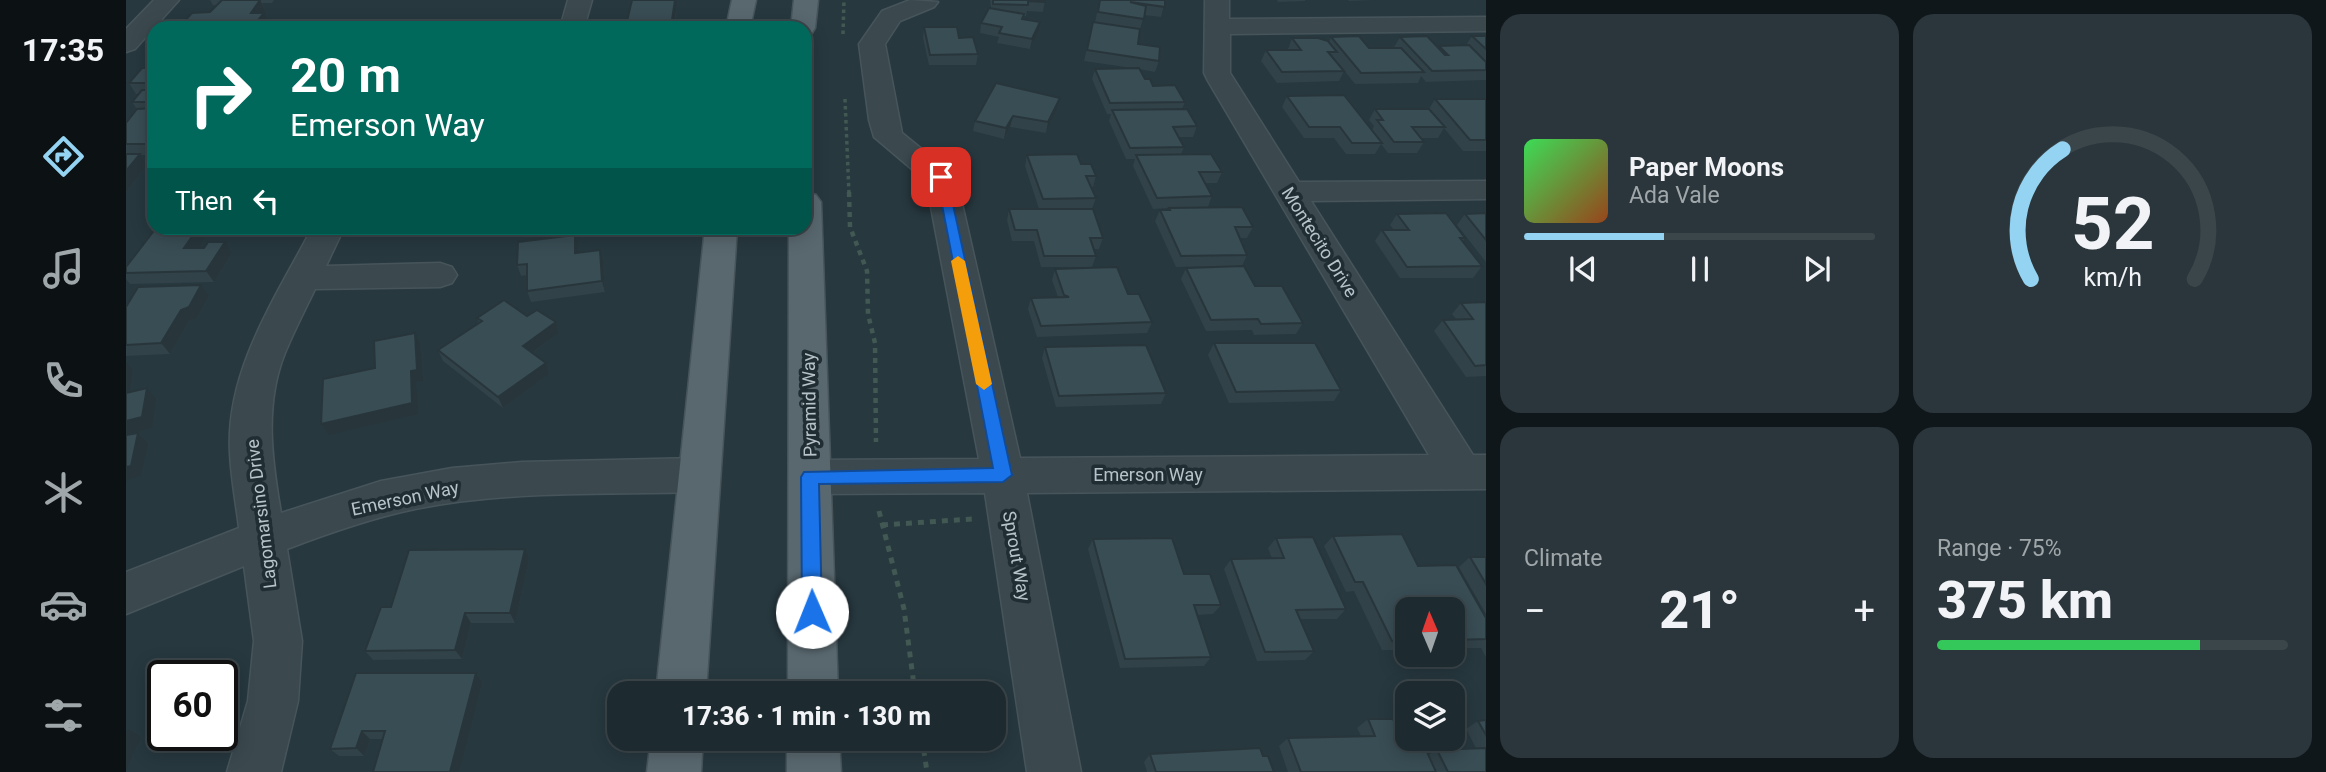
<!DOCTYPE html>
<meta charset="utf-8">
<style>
body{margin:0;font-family:Roboto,sans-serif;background:#2a363b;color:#f1f3f6;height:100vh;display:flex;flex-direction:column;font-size:26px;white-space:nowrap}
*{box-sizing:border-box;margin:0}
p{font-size:23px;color:#a0a7aa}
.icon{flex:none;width:38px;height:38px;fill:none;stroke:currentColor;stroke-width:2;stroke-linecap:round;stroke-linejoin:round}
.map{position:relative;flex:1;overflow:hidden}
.side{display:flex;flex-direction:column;gap:14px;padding:14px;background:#10171a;width:840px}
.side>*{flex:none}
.banner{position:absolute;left:21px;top:21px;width:665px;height:214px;border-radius:21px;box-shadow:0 4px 18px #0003,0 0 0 2px #3b464b;background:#00695c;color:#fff;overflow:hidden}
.needle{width:46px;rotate:358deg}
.tools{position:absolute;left:1269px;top:597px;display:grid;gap:14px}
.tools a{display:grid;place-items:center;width:70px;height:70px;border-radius:14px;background:#1d2a2f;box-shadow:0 4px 18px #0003,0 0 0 2px #3b464b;font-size:35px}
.speed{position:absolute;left:21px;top:660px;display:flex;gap:14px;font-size:35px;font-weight:700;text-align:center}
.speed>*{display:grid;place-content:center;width:91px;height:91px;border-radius:50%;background:#1d2a2f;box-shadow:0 4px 18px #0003,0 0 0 2px #3b464b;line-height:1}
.speed .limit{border:4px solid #111;border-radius:10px;background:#fff;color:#111}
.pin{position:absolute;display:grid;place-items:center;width:60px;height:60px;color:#fff;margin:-30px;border-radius:14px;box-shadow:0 4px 10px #0006}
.me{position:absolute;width:77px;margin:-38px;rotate:359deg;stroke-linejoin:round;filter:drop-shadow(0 0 5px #0008)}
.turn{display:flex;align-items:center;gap:24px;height:147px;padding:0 28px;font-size:32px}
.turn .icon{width:91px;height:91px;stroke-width:2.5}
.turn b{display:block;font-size:49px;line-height:60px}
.then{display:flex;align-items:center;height:66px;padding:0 28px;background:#0003;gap:14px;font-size:26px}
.big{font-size:52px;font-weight:800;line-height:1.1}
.side .card{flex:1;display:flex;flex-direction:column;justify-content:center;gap:10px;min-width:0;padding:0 24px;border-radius:21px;background:#2a363b}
.side .dial{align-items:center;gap:0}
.dial svg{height:182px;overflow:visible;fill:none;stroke:#3b464b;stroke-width:7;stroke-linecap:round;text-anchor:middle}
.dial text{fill:#f1f3f6;stroke:none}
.song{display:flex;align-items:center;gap:21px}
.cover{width:84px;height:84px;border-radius:10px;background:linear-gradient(135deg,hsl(130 70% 55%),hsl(20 70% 35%))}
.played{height:7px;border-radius:4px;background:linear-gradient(90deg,#94d3f1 40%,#3b464b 40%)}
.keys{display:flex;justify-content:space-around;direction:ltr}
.heat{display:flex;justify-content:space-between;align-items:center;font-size:38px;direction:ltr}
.charge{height:10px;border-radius:5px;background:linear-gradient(90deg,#34c759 75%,#3b464b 0)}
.side .tiles{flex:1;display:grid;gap:14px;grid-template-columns:repeat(2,1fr)}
.trip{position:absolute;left:481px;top:681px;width:399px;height:70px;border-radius:21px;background:#1d2a2f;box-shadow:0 4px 18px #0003,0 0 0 2px #3b464b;font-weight:800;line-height:70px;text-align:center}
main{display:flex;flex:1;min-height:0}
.menu{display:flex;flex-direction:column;width:126px;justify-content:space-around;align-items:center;background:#0c1113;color:#a0a7aa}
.menu .icon{width:49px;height:49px}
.menu .current{color:#94d3f1}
.menu b{font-size:32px;color:#f1f3f6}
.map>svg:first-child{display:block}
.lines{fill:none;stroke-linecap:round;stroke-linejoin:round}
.minor-casing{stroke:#47555b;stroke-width:3}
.major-casing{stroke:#47555b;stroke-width:3}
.path-far2{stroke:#425853;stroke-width:3.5;stroke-dasharray:3.5 3.5;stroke-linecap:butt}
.path-far1{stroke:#425853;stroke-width:4.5;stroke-dasharray:5 5;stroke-linecap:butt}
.path{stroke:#425853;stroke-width:5;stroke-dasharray:6 6;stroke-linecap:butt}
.minor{fill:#3b494f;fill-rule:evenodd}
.major{fill:#59686f;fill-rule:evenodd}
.wall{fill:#314248}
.shaded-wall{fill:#28363b}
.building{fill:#394d54;stroke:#28363b;stroke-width:2}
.route{fill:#1a73e8;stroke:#114b97;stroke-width:2}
.slow{fill:#f59e0b}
.labels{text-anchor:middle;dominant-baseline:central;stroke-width:7;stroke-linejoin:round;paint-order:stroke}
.street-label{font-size:18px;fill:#b7c3c9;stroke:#202e34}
</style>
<main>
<nav class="menu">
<b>17:35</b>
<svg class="icon current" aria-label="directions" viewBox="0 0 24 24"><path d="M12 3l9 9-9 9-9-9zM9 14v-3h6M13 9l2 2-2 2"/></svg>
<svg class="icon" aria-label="music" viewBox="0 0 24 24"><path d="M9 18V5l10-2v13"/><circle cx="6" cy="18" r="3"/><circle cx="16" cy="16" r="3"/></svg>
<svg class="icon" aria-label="phone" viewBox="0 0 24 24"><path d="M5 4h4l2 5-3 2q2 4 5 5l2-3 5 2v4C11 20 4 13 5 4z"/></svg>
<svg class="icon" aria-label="climate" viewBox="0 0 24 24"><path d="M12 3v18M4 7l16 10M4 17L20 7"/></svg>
<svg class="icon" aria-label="car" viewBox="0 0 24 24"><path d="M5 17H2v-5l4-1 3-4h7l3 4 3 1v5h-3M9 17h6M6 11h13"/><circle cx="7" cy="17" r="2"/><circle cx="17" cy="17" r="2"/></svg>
<svg class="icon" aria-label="filters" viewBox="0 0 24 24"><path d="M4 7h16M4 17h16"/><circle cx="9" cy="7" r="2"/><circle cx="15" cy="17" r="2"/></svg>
</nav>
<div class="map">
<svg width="1360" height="772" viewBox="0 0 1360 772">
<rect width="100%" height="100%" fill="#27383f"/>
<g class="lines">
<g class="minor-casing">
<g id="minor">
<polygon points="28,0 53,0 9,49 0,52 0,29"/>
<polygon points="442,0 466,0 458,28 434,28"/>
<polygon points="784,0 812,2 808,7 774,21 759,44 776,133 830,177 894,458 1303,455 1082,81 1078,73 1079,0 1103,0 1103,19 1360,17 1360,31 1104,34 1104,73 1173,182 1360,181 1360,199 1185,201 1347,455 1360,455 1360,489 901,493 955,772 901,772 859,493 684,494 669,489 663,477 669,465 684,460 853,459 800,181 748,137 743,120 733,44 756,11"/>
<path d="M186,228H218L200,266L314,263L326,267L331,275L326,283L314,287L189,289C179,310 168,331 159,353C138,405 146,460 155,513L255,481L326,468L396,462L573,458L588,463L594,475L588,487L573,492C479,495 382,490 289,509C245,518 203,533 161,549L176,641L172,701L155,772H101L122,701L128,641L118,566L0,614V572L113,528C110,503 105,478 104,453C99,371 150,297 186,228Z"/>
</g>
</g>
<g class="major-casing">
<g id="major">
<polygon points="606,0 630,0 624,28 600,28"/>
<polygon points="668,0 692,0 689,28 686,33 679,35 679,28 665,28"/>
<polygon points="679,192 690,195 695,202 712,693 662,693 663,228 679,228"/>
<polygon points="579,228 611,228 580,693 530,693"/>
<polygon points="525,738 577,738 575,772 521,772"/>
<polygon points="661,738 713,738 715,772 661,772"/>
</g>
</g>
<g class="path-far2">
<polyline points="717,34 718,0"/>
<polyline points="719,99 723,194"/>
</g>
<polyline class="path-far1" points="723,192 724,227 741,271 742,314 749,343 750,442"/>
<g class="path">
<polyline points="753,511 778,609 789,693"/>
<polyline points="756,525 846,519"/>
<polyline points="796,738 801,772"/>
</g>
<use href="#minor" class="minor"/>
<use href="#major" class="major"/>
</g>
<g class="wall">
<polygon points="84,0 148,0 146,3 136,3 139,10 137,13 143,23 139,28 55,28 54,26 84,12 91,5 87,5"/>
<polygon points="864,0 919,0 917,12 901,11 900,16 898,16 897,19 912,33 904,49 871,43 873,37 854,33 855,23 865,8"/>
<polygon points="974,0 1039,0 1035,17 1018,15 1014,29 1012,44 1033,61 1029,72 1013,69 1019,79 1027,86 1059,102 1056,109 1071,126 1067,137 1052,137 1058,147 1055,154 1096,172 1091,183 1079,183 1086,196 1082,207 1127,227 1121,238 1114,238 1121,255 1116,266 1050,267 1029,221 1034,210 1042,210 1042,208 1027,209 1007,166 1009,159 1000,159 983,121 985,114 981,114 966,79 969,69 1006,68 958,61 967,22 969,22"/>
<polygon points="1151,0 1179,0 1179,1 1152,2"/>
<polygon points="1222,0 1249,0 1223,1"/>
<polygon points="551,6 548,28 502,28 501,21"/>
<polygon points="798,27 833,38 852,54 850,65 803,65 797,38"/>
<polygon points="1346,36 1360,36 1360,80 1300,82 1295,76 1292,83 1229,84 1208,58 1208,59 1218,71 1213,81 1151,83 1135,61 1140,50 1163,50 1162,49 1166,38 1203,42 1205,37 1243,48 1268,47 1274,37 1312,48 1313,46 1340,45"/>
<polygon points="28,68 28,155 15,155 21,165 0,192 0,123 11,109 6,102 13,94 10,94 3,83"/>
<polygon points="1161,96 1246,130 1248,126 1243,120 1249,109 1303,109 1309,99 1360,99 1360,151 1337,151 1318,128 1312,138 1295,138 1298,142 1291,153 1262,153 1255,144 1249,154 1220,154 1208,138 1178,138 1156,107"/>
<polygon points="934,98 931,109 920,133 884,127 878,139 847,131 849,121"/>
<polygon points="901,155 955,164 970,176 967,187 965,187 970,198 966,209 977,238 973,249 967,249 970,256 966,267 915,267 908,241 886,241 881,220 883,209 913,209 899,166"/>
<polygon points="1360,213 1360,262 1331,225 1339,214"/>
<polygon points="1271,214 1339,238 1337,241 1356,266 1347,278 1274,278 1249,241 1256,230 1268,230 1264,225"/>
<polygon points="81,235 73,248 106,253 88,282 4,284 0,279 0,267"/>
<polygon points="452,246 452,253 477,261 479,292 405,302 401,291 401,275 395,276 391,265"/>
<polygon points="1060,268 1129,286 1177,323 1170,334 1128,335 1126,330 1080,331 1055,279"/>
<polygon points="929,269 1002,294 1026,322 1021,333 911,337 902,309 905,298 932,297 926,280"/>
<polygon points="83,296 71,318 63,321 44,354 0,356 0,307"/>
<polygon points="1360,302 1360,376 1340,377 1308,331 1317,320 1331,320 1326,314 1335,303"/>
<polygon points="401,316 430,322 433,333 406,353 420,363 423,374 377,408 317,361 312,350 353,323 351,318"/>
<polygon points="1088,343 1215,390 1208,401 1103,403 1082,355"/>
<polygon points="919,347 1040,393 1035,404 930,407 916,358"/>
<polygon points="1207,536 1292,566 1360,618 1360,657 1355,648 1326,648 1326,609 1281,609 1281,650 1256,650 1228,591 1220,592 1198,546"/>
<polygon points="1150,538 1220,609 1211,619 1174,619 1188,651 1179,660 1131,661 1098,569 1105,559 1146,559 1142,548"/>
<polygon points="967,539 1058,574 1095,605 1087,614 1071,615 1085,657 1078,666 994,668 962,549"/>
<polygon points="1344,557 1360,557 1360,614 1333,567"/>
<polygon points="403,559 389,623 345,623 336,659 247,660 239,651 265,607"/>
<polygon points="230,673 350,673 356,682 257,739 244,739 238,756 213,756 204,749"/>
<polygon points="1242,719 1274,734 1302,755 1311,750 1350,748 1340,729 1352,721 1360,720 1360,772 1162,772 1153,746 1162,738 1235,736 1231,728"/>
<polygon points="1024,754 1137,756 1148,772 1021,772 1018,762"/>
</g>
<g class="shaded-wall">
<polygon points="134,0 139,10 135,17 138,13 143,23 139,28 131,28 125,13"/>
<polygon points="549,0 550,0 551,6 547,28 546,20"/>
<polygon points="914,22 912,33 904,49 906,39"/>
<polygon points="934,98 931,109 920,133 922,122"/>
<polygon points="887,116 884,127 878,139 880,128"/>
<polygon points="28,136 28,152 23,144"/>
<polygon points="14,154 21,165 0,192 0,171"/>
<polygon points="72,228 77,228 81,235 66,259 58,248"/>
<polygon points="383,228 414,228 386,236"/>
<polygon points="449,235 452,246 452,264 449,253"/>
<polygon points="99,242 106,253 88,282 80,271"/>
<polygon points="474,250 477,261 479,292 476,281"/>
<polygon points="75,285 83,296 71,318 63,321 44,354 35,343 55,310"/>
<polygon points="430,322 433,333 400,357 397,346"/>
<polygon points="289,333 294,344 297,381 290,382 292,414 203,435 195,424 285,371"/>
<polygon points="0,362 7,370 3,391 0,391"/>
<polygon points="420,363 423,374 377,408 372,397"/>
<polygon points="21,388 30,399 26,428 0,434 0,421"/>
<polygon points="12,433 22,443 15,476 1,480 0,484 0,467"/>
<polygon points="399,549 403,559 389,623 384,613"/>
<polygon points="339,613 345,623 336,659 329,650"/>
<polygon points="350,673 356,682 333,772 324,772"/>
<polygon points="2,729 15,737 0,770 0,733"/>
<polygon points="236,731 244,739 238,756 230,748"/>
</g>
<g class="building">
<polygon points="96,0 134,0 125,13 138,13 129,24 54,26 66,13 84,12"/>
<polygon points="506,0 549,0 546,20 501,21"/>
<polygon points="867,0 919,0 919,2 902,1 902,5 867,4"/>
<polygon points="974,0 1039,0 1039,7 1004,2 1020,6 1018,19 972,12"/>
<polygon points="863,8 898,14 896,19 914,22 906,39 873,33 876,27 855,23"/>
<polygon points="967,22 1014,29 1012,44 1034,47 1033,61 961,50"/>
<polygon points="798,27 831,27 833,38 847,37 852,54 804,55"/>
<polygon points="1233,36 1243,48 1275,48 1298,72 1235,73 1205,37"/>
<polygon points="1301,36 1319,55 1322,55 1313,46 1343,45 1360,62 1360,70 1306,71 1274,37"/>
<polygon points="1346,36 1360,36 1360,49"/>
<polygon points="1166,38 1192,38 1202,41 1211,52 1202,52 1218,71 1156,72 1140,50 1175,50"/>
<polygon points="16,68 28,68 28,83 3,83"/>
<polygon points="1013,68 1019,79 1024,79 1027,86 1049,85 1059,102 984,103 969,69"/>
<polygon points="870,83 934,98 922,122 887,116 880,128 849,121"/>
<polygon points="28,88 28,102 6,102 16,90 26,90"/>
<polygon points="1218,95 1256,143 1226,143 1214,127 1183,127 1161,96"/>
<polygon points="1309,99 1360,99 1360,140 1344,140"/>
<polygon points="28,108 28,136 23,144 0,144 0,123 11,109"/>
<polygon points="1061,109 1071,126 1047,127 1058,147 1004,148 986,110"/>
<polygon points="1249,109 1303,109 1319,127 1286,127 1298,142 1268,142 1251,120 1257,120"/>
<polygon points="0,154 14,154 0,171"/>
<polygon points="951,154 955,164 965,164 970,176 960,176 970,198 917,199 901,155"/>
<polygon points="1085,154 1096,172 1073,172 1086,196 1031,198 1010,155"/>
<polygon points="1116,207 1127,227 1109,227 1121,255 1055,256 1034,210 1044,210 1043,208"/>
<polygon points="883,209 967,209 977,238 964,238 970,256 918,256 911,230 889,230"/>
<polygon points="1320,213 1339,238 1334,238 1356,266 1281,267 1256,230 1283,230 1271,214"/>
<polygon points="1360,213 1360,240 1339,214"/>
<polygon points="30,228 72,228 58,248 78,248 82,242 99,242 80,271 0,273 0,267"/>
<polygon points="449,235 449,253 474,250 476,281 401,291 401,264 391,265 392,242"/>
<polygon points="1118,266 1129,286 1156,286 1177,323 1135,324 1132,319 1085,320 1060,268"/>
<polygon points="991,267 1002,294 1013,294 1026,322 915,326 905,298 943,297 938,295 929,269"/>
<polygon points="75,285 63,307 55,310 35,343 0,345 0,307 12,287"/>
<polygon points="378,300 401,316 411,310 430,322 397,346 420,363 372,397 312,350 356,321 351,318"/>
<polygon points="1360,302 1360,365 1349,366 1317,320 1347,319 1335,303"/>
<polygon points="289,333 291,370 285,371 286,403 195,424 197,379 249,368 248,341"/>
<polygon points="1088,343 1189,343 1215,390 1110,392"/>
<polygon points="1020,345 1040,393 933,396 919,347"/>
<polygon points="21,388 16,417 0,421 0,393"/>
<polygon points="12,433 5,466 0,467 0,435"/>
<polygon points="1276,534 1292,566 1330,565 1360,618 1360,639 1326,640 1326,609 1281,609 1281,641 1266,641 1237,582 1229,582 1207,536"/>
<polygon points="1187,537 1220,609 1170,610 1188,651 1139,652 1105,559 1158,558 1150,538"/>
<polygon points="1046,538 1058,574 1084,574 1095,605 1068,605 1085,657 999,659 967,539"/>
<polygon points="399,549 384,613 339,613 329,650 239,651 255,607 265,607 283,550"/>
<polygon points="1344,557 1360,557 1360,584"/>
<polygon points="230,673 350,673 324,772 247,772 259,731 236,731 230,748 204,749"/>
<polygon points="1242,719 1267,719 1274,734 1281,734 1281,738 1283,738 1285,743 1297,743 1310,772 1175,772 1162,738 1249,736"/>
<polygon points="1360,720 1360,735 1352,721"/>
<polygon points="1134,748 1137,756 1142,756 1148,772 1030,772 1024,754"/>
<polygon points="1360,748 1360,772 1322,772 1311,750"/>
</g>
<polygon class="route" points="810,174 821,177 886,475 877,482 693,484 696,612 693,618 686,621 679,618 676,612 675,477 678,472 867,468"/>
<polygon class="slow" points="832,256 839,261 866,384 858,390 850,384 825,261"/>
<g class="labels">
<g class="street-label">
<text transform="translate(1194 242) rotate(58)">Montecito Drive</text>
<text transform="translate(683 405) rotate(-91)">Pyramid Way</text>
<text x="1022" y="474">Emerson Way</text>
<text transform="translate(279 498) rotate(-12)">Emerson Way</text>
<text transform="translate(135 514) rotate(-97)">Lagomarsino Drive</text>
<text transform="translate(891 556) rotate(80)">Sprout Way</text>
</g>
</g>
</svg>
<div class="tools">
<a><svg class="needle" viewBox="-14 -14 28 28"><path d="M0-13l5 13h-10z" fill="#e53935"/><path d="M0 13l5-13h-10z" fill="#a0a7aa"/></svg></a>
<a><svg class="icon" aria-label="layers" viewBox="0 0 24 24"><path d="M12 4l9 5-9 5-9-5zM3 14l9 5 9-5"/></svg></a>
</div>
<div class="speed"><div class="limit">60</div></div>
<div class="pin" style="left:815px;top:177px;background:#d93025"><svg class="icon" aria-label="arrive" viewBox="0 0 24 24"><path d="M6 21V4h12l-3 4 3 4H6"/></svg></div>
<svg class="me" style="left:686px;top:612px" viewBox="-20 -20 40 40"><circle r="19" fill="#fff"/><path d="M0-13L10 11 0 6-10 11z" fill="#1a73e8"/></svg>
<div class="trip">17:36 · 1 min · 130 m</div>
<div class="banner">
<div class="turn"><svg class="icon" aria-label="right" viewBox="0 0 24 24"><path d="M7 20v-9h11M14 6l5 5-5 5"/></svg><div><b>20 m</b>Emerson Way</div></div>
<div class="then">Then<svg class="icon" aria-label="left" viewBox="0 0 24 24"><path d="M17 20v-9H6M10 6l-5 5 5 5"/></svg></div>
</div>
</div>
<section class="side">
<div class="tiles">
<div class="card">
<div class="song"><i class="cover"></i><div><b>Paper Moons</b><p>Ada Vale</p></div></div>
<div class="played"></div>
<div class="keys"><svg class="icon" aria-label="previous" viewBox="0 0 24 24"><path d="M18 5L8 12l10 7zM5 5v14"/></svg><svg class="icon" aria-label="pause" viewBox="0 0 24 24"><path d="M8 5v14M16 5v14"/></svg><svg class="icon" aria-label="next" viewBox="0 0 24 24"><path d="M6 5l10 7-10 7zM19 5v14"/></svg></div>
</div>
<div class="card dial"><svg viewBox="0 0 100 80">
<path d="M14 69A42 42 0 1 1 86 69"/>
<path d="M14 69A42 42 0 0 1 28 12" stroke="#94d3f1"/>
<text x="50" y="56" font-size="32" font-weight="700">52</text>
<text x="50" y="72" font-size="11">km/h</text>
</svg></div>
<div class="card"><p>Climate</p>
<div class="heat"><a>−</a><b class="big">21°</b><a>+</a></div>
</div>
<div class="card"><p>Range · 75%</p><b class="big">375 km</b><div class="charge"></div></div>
</div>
</section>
</main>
